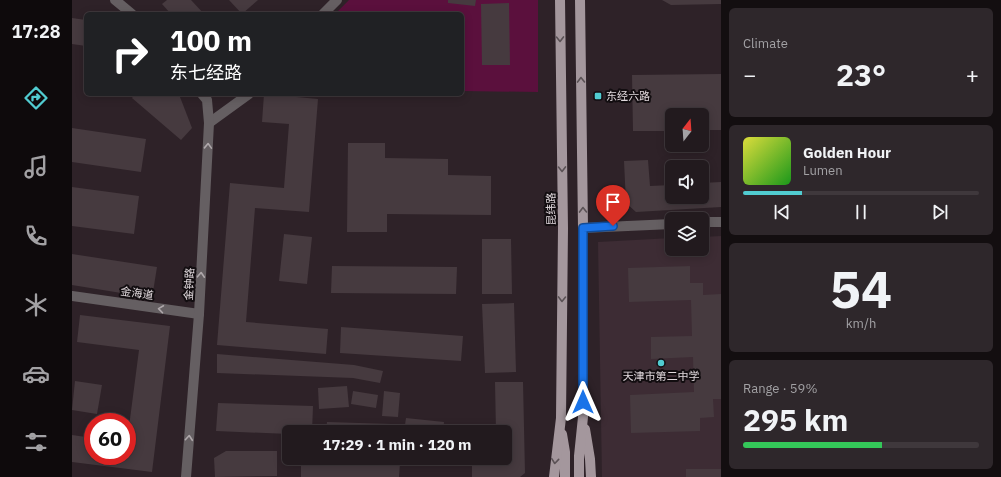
<!DOCTYPE html>
<meta charset="utf-8">
<style>
body{margin:0;font-family:"IBM Plex Sans","Noto Sans SC",sans-serif;background:#2e272b;color:#f1f3f6;height:100vh;display:flex;flex-direction:column;font-size:15px;white-space:nowrap}
*{box-sizing:border-box;margin:0}
p{font-size:13px;color:#a2a1a4}
.icon{flex:none;width:22px;height:22px;fill:none;stroke:currentColor;stroke-width:2;stroke-linecap:round;stroke-linejoin:round}
.map{position:relative;flex:1;overflow:hidden}
.drawer{display:flex;flex-direction:column;gap:8px;padding:8px;background:#130e10;width:280px}
.drawer>*{flex:none}
.guide{position:absolute;left:12px;top:12px;width:380px;height:84px;border-radius:6px;box-shadow:0 2px 10px #0003,0 0 0 1px #3f383c;background:#202124;color:#fff;overflow:hidden}
.needle{width:26px;rotate:17deg}
.controls{position:absolute;left:593px;top:108px;display:grid;gap:8px}
.controls a{display:grid;place-items:center;width:44px;height:44px;border-radius:6px;background:#221a1e;box-shadow:0 2px 10px #0003,0 0 0 1px #3f383c;font-size:20px}
.speed{position:absolute;left:12px;top:413px;display:flex;gap:8px;font-size:20px;font-weight:700;text-align:center}
.speed>*{display:grid;place-content:center;width:52px;height:52px;border-radius:50%;background:#221a1e;box-shadow:0 2px 10px #0003,0 0 0 1px #3f383c;line-height:1}
.speed .limit{border:6px solid #d22;background:#fff;color:#111}
.pin{position:absolute;display:grid;place-items:center;width:34px;height:34px;color:#fff;margin:-41px -17px;border-radius:50% 50% 50% 0;rotate:-45deg;box-shadow:0 0 4px #0007}
.pin .icon{rotate:45deg}
.me{position:absolute;width:44px;margin:-22px;rotate:0deg;stroke-linejoin:round;filter:drop-shadow(0 0 3px #0008)}
.turn{display:flex;align-items:center;gap:14px;height:84px;padding:0 20px;font-size:18px}
.turn .icon{width:52px;height:52px;stroke-width:2.5}
.turn b{display:block;font-size:28px;line-height:34px}
.big{font-size:30px;font-weight:700;line-height:1.1}
.drawer .card{flex:1;display:flex;flex-direction:column;justify-content:center;gap:6px;min-width:0;padding:0 14px;border-radius:6px;background:#2e272b}
.drawer .dial{align-items:center;gap:0}
.dial b{font-size:52px;line-height:1}
.song{display:flex;align-items:center;gap:12px}
.cover{width:48px;height:48px;border-radius:6px;background:linear-gradient(135deg,hsl(60 70% 55%),hsl(120 70% 35%))}
.played{height:4px;border-radius:2px;background:linear-gradient(90deg,#51ccd1 25%,#3f383c 25%)}
.keys{display:flex;justify-content:space-around;direction:ltr}
.heat{display:flex;justify-content:space-between;align-items:center;font-size:22px;direction:ltr}
.charge{height:6px;border-radius:3px;background:linear-gradient(90deg,#34c759 59%,#3f383c 0)}
.trip{position:absolute;left:210px;top:425px;width:230px;height:40px;border-radius:6px;background:#221a1e;box-shadow:0 2px 10px #0003,0 0 0 1px #3f383c;font-weight:700;line-height:40px;text-align:center}
main{display:flex;flex:1;min-height:0}
.menu{display:flex;flex-direction:column;width:72px;justify-content:space-around;align-items:center;background:#0e0a0c;color:#a2a1a4}
.menu .icon{width:28px;height:28px}
.menu .active{color:#51ccd1}
.menu b{font-size:18px;color:#f1f3f6}
.map>svg:first-child{display:block}
.built{fill:#3d2c34}
.green{fill:#5b103d}
.building{fill:#463a3f}
.lines{fill:none;stroke-linecap:round;stroke-linejoin:round}
.minor{stroke:#655f62;stroke-width:10}
.major{stroke:#a4979d;stroke-width:10}
.oneway{stroke:#5b5256}
.oneway2{stroke:#afa8ab}
.route-casing{stroke:#114b97;stroke-width:10}
.route{stroke:#1a73e8;stroke-width:7}
.poi-dot{fill:#51ccd1;stroke:#120d10;stroke-width:1.5}
.labels{text-anchor:middle;dominant-baseline:central;stroke-width:4;stroke-linejoin:round;paint-order:stroke}
.poi-label{font-size:11px;fill:#e0d8dc;stroke:#120d10;text-anchor:start}
.street-label{font-size:11px;fill:#e0d8dc;stroke:#120d10}
</style>
<main>
<nav class="menu">
<b>17:28</b>
<svg class="icon active" aria-label="directions" viewBox="0 0 24 24"><path d="M12 3l9 9-9 9-9-9zM9 14v-3h6M13 9l2 2-2 2"/></svg>
<svg class="icon" aria-label="music" viewBox="0 0 24 24"><path d="M9 18V5l10-2v13"/><circle cx="6" cy="18" r="3"/><circle cx="16" cy="16" r="3"/></svg>
<svg class="icon" aria-label="phone" viewBox="0 0 24 24"><path d="M5 4h4l2 5-3 2q2 4 5 5l2-3 5 2v4C11 20 4 13 5 4z"/></svg>
<svg class="icon" aria-label="climate" viewBox="0 0 24 24"><path d="M12 3v18M4 7l16 10M4 17L20 7"/></svg>
<svg class="icon" aria-label="car" viewBox="0 0 24 24"><path d="M5 17H2v-5l4-1 3-4h7l3 4 3 1v5h-3M9 17h6M6 11h13"/><circle cx="7" cy="17" r="2"/><circle cx="17" cy="17" r="2"/></svg>
<svg class="icon" aria-label="filters" viewBox="0 0 24 24"><path d="M4 7h16M4 17h16"/><circle cx="9" cy="7" r="2"/><circle cx="15" cy="17" r="2"/></svg>
</nav>
<div class="map">
<svg width="649" height="477" viewBox="0 0 649 477">
<rect width="100%" height="100%" fill="#2e2228"/>
<polygon class="built" points="649,236 649,477 530,477 526,242 600,238 600,249 630,249 630,237"/>
<polygon class="green" points="277,0 466,0 466,92 390,91 390,14 263,14"/>
<g class="building">
<polygon points="95,0 119,0 132,14 99,14 90,4"/>
<polygon points="157,0 186,0 170,14"/>
<polygon points="376,0 404,0 403,6 376,3"/>
<polygon points="590,0 649,0 649,4 599,5"/>
<polygon points="437,3 438,65 410,65 409,4"/>
<polygon points="0,18 14,20 14,46 0,44"/>
<polygon points="649,74 649,130 630,130 630,115 600,115 600,131 561,131 560,75"/>
<polygon points="63,94 105,94 108,97 120,128 109,140 60,98"/>
<polygon points="192,94 246,99 237,212 183,208 174,322 256,329 254,354 145,345 158,183 212,188 217,124 190,122"/>
<polygon points="0,128 74,139 69,172 0,162"/>
<polygon points="276,143 313,143 313,158 376,159 376,175 419,176 419,215 315,214 315,232 275,232"/>
<polygon points="576,160 578,186 600,185 600,197 630,197 630,183 649,182 649,207 564,212 554,203 552,161"/>
<polygon points="0,187 67,196 62,234 0,226"/>
<polygon points="212,234 240,237 235,284 207,281"/>
<polygon points="410,239 439,239 440,294 410,294"/>
<polygon points="0,254 85,267 80,298 0,285"/>
<polygon points="260,266 385,267 384,294 259,293"/>
<polygon points="618,266 618,283 631,283 631,295 649,294 649,399 641,399 642,417 628,418 628,431 559,433 558,395 622,392 621,357 579,359 579,337 620,336 619,300 557,302 556,268"/>
<polygon points="442,303 444,372 413,373 410,304"/>
<polygon points="8,315 98,326 80,472 0,462 0,435 21,438 21,456 55,456 55,442 67,350 5,342"/>
<polygon points="269,327 391,336 389,361 268,353"/>
<polygon points="145,354 282,365 311,371 308,383 281,378 145,373"/>
<polygon points="3,381 30,385 25,414 0,410"/>
<polygon points="423,382 451,382 453,473 448,477 400,477 400,458 433,458 433,432 424,432"/>
<polygon points="275,386 277,407 247,409 246,388"/>
<polygon points="281,391 306,395 304,408 279,404"/>
<polygon points="312,391 328,393 326,417 310,416"/>
<polygon points="146,403 241,406 240,432 217,432 217,434 144,431"/>
<polygon points="334,418 372,422 371,432 332,432"/>
<polygon points="255,422 320,424 319,432 254,432"/>
<polygon points="154,451 205,451 205,476 143,477 142,458"/>
<polygon points="229,459 328,463 327,477 229,477"/>
<rect x="614" y="469" width="35" height="8"/>
</g>
<g class="lines">
<g class="minor">
<polyline points="43,0 60,14"/>
<polyline points="251,14 265,0"/>
<polyline points="137,123 177,94"/>
<polyline points="630,222 649,222"/>
<polyline points="511,228 600,224"/>
<polyline points="0,296 127,314"/>
<polyline points="114,477 127,314 137,123 135,100 130,94"/>
</g>
<g class="major">
<polyline points="513,429 518,459 519,477"/>
<polyline points="490,434 493,452 493,477"/>
<polyline points="482,477 489,418 491,228 488,0"/>
<polyline points="507,477 507,456 511,417 511,228 508,0"/>
</g>
</g>
<defs><path id="oneway-chevron" d="M-2-3.5L2.5 0L-2 3.5" fill="none" stroke-width="1.6" stroke-linecap="round" stroke-linejoin="round"/></defs>
<g class="oneway">
<use href="#oneway-chevron" transform="translate(488 39) rotate(89)"/>
<use href="#oneway-chevron" transform="translate(509 80) rotate(-91)"/>
<use href="#oneway-chevron" transform="translate(490 169) rotate(89)"/>
<use href="#oneway-chevron" transform="translate(511 210) rotate(-91)"/>
<use href="#oneway-chevron" transform="translate(490 299) rotate(91)"/>
<use href="#oneway-chevron" transform="translate(483 461) rotate(96)"/>
</g>
<g class="oneway2">
<use href="#oneway-chevron" transform="translate(136 146) rotate(-88)"/>
<use href="#oneway-chevron" transform="translate(129 275) rotate(-87)"/>
<use href="#oneway-chevron" transform="translate(89 309) rotate(-172)"/>
<use href="#oneway-chevron" transform="translate(117 438) rotate(-85)"/>
</g>
<g class="lines">
<g class="route-casing">
<polyline id="route" points="511,402 511,228 541,226"/>
</g>
<use href="#route" class="route"/>
</g>
<g class="poi-dot">
<rect x="522" y="92" width="8" height="8" rx="2"/>
<circle cx="589" cy="363" r="4"/>
</g>
<g class="labels">
<g class="poi-label">
<text x="534" y="96">东经六路</text>
<text x="589" y="376" text-anchor="middle">天津市第二中学</text>
</g>
<g class="street-label">
<text transform="translate(479 209) rotate(-91)">昆纬路</text>
<text transform="translate(117 284) rotate(-87)">金钟路</text>
<text transform="translate(65 293) rotate(8)">金海道</text>
</g>
</g>
</svg>
<div class="controls">
<a><svg class="needle" viewBox="-14 -14 28 28"><path d="M0-13l5 13h-10z" fill="#e53935"/><path d="M0 13l5-13h-10z" fill="#a2a1a4"/></svg></a>
<a><svg class="icon" aria-label="sound" viewBox="0 0 24 24"><path d="M4 9h4l5-4v14l-5-4H4zM17 9q2 3 0 6"/></svg></a>
<a><svg class="icon" aria-label="layers" viewBox="0 0 24 24"><path d="M12 4l9 5-9 5-9-5zM3 14l9 5 9-5"/></svg></a>
</div>
<div class="speed"><div class="limit">60</div></div>
<div class="pin" style="left:541px;top:226px;background:#d93025"><svg class="icon" aria-label="arrive" viewBox="0 0 24 24"><path d="M6 21V4h12l-3 4 3 4H6"/></svg></div>
<svg class="me" style="left:511px;top:402px" viewBox="-20 -20 40 40"><path d="M0-17L14 15 0 8-14 15z" fill="#1a73e8" stroke="#fff" stroke-width="4"/></svg>
<div class="trip">17:29 · 1 min · 120 m</div>
<div class="guide">
<div class="turn"><svg class="icon" aria-label="right" viewBox="0 0 24 24"><path d="M7 20v-9h11M14 6l5 5-5 5"/></svg><div><b>100 m</b>东七经路</div></div>
</div>
</div>
<section class="drawer">
<div class="card"><p>Climate</p>
<div class="heat"><a>−</a><b class="big">23°</b><a>+</a></div>
</div>
<div class="card">
<div class="song"><i class="cover"></i><div><b>Golden Hour</b><p>Lumen</p></div></div>
<div class="played"></div>
<div class="keys"><svg class="icon" aria-label="previous" viewBox="0 0 24 24"><path d="M18 5L8 12l10 7zM5 5v14"/></svg><svg class="icon" aria-label="pause" viewBox="0 0 24 24"><path d="M8 5v14M16 5v14"/></svg><svg class="icon" aria-label="next" viewBox="0 0 24 24"><path d="M6 5l10 7-10 7zM19 5v14"/></svg></div>
</div>
<div class="card dial"><b>54</b><p>km/h</p></div>
<div class="card"><p>Range · 59%</p><b class="big">295 km</b><div class="charge"></div></div>
</section>
</main>
